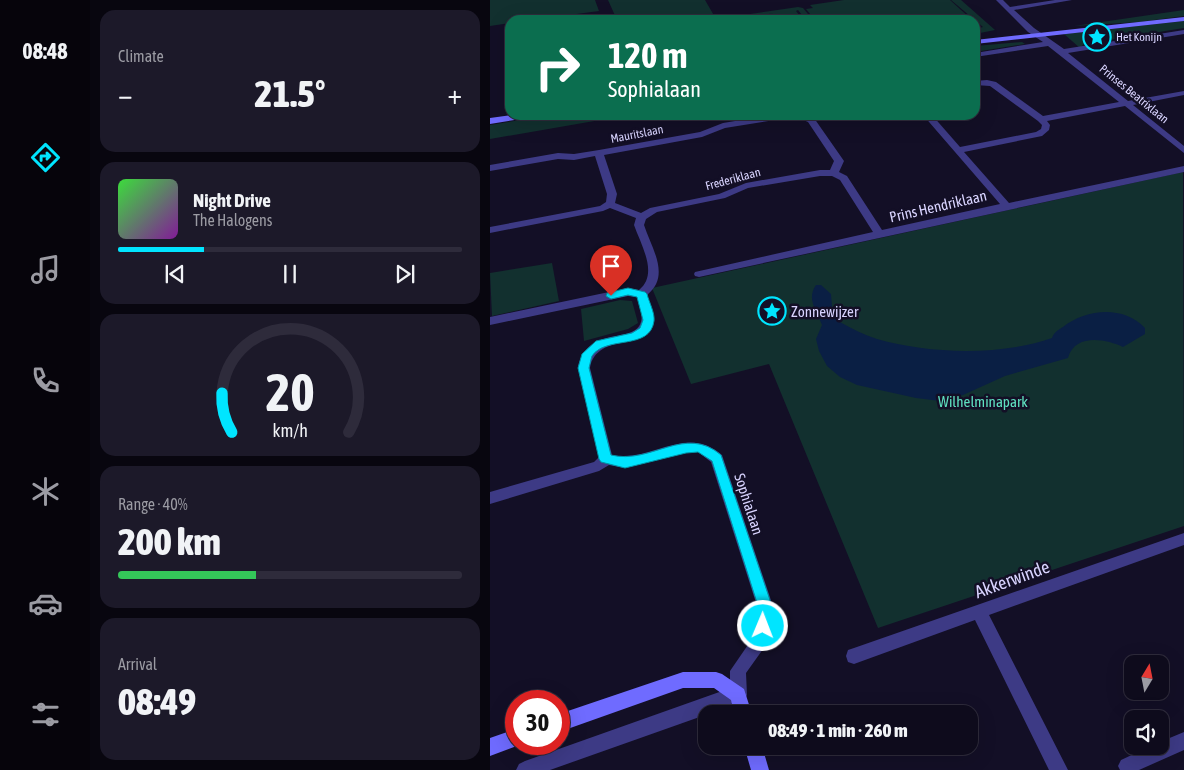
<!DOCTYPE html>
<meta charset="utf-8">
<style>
body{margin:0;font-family:"Asap Condensed",sans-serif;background:#1c1929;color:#f1f3f6;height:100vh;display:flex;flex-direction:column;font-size:19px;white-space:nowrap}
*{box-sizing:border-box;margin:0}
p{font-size:16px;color:#9b9ba3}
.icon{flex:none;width:28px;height:28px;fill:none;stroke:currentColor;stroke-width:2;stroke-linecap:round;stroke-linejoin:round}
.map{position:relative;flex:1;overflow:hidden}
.drawer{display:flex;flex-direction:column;gap:10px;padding:10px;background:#08060f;width:400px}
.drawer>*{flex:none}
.hud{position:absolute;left:15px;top:15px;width:475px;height:105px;border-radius:15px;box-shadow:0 5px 20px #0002,0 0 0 1px #2e2b3b;background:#0b6e4f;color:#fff;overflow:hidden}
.needle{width:32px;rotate:10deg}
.tools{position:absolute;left:634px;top:655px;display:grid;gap:10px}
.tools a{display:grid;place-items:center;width:45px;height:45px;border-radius:10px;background:#0e0b1c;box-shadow:0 5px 20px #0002,0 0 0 1px #2e2b3b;font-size:25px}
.speed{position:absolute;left:15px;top:690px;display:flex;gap:10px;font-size:25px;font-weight:700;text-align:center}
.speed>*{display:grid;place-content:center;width:65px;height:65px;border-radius:50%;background:#0e0b1c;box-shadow:0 5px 20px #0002,0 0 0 1px #2e2b3b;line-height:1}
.speed .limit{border:8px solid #d22;background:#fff;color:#111}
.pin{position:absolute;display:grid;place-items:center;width:42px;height:42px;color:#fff;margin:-51px -21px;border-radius:50% 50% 50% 0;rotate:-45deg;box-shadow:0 0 5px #0007}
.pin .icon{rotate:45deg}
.me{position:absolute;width:55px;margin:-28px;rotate:1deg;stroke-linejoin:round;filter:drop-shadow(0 0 4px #0008)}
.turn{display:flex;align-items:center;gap:18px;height:105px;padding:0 20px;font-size:22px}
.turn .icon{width:65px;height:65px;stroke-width:2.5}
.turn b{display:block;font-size:35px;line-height:42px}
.big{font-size:38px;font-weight:800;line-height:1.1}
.drawer .widget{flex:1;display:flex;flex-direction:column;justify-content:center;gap:8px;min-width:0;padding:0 18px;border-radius:15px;background:#1c1929}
.drawer .dial{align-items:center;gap:0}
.dial svg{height:130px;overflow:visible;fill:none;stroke:#2e2b3b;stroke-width:7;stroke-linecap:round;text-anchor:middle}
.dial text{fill:#f1f3f6;stroke:none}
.song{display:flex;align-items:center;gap:15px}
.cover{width:60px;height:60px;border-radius:8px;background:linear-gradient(135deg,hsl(120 70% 55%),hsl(290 70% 35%))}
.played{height:5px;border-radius:2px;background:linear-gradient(90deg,#00e5ff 25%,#2e2b3b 25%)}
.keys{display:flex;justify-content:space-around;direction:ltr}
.heat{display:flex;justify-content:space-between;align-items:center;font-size:28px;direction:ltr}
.charge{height:8px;border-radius:4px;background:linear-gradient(90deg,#34c759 40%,#2e2b3b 0)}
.trip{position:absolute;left:208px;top:705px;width:280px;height:50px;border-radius:15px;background:#0e0b1c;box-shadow:0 5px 20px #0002,0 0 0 1px #2e2b3b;font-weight:800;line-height:50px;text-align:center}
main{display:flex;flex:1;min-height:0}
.dock{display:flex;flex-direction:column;width:90px;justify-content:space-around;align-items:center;background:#06040b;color:#9b9ba3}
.dock .icon{width:35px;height:35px}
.dock .current{color:#00e5ff}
.dock b{font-size:22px;color:#f1f3f6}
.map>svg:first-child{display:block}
.green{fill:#12302f}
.water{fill:#0a1f44}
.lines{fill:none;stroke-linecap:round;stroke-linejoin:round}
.street{fill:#3d3a85;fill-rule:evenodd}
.secondary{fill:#6f6bff;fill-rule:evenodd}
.route{fill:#00e5ff;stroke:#0095a6}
.labels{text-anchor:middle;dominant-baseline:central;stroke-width:5;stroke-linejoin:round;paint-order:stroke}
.far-poi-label{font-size:12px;fill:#d9d4ff;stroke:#130f26;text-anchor:start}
.far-street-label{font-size:12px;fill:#d9d4ff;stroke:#130f26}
.street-label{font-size:15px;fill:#d9d4ff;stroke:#130f26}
.poi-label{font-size:15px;fill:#d9d4ff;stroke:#130f26;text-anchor:start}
.park-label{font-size:15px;fill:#5fe0c0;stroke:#130f26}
.near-street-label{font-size:18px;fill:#d9d4ff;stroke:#130f26}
</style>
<main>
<nav class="dock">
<b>08:48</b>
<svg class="icon current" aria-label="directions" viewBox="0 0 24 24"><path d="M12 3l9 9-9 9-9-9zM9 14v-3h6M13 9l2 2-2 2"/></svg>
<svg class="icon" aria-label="music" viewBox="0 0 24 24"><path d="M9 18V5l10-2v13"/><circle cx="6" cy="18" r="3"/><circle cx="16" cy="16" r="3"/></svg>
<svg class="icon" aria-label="phone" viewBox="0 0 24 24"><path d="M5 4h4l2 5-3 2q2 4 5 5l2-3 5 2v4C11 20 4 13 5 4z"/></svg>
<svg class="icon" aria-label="climate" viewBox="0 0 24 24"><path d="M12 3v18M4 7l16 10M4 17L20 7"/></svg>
<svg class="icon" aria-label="car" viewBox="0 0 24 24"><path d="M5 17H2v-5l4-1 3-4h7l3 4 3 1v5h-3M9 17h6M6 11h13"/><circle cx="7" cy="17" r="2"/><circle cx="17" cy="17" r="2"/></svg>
<svg class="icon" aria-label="filters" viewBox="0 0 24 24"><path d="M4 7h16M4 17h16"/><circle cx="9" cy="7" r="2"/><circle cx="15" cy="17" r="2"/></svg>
</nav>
<section class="drawer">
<div class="widget"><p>Climate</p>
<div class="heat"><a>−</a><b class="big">21.5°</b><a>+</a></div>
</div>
<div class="widget">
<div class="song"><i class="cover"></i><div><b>Night Drive</b><p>The Halogens</p></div></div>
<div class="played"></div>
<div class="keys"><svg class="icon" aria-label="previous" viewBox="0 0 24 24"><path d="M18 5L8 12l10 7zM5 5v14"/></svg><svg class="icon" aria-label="pause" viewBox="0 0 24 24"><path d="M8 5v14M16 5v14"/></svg><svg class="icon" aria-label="next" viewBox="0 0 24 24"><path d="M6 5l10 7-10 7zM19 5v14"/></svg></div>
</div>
<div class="widget dial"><svg viewBox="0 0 100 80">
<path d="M14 69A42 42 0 1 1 86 69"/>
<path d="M14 69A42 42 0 0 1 8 45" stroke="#00e5ff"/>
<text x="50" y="56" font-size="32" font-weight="700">20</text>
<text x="50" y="72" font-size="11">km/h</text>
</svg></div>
<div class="widget"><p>Range · 40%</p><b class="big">200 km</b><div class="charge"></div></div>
<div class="widget"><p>Arrival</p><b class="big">08:49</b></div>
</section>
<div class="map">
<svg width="694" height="770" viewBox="0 0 694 770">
<rect width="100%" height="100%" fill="#130f26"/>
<g class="green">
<polygon points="0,0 105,0 109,11 42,20 20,20 20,23 0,26"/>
<polygon points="118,0 215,0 226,19 308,7 313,8 323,20 316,20 308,10 306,11 313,20 245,20 285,13 238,20 127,20"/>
<polygon points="354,0 460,0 482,20 325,20 316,9 323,8 320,5"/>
<polygon points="461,0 471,0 505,30 485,34 485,29 493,27"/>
<polygon points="694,10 694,16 649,22 584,26"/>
<polygon points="694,21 694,28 594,44 590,48 574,34"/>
<polygon points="532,42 535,44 485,52 485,46"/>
<polygon points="60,115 139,115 0,139 0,125"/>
<polygon points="693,172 694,526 388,628 279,364 201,384 162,288"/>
<polygon points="62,263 69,301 2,316 0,273"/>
<polygon points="130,300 142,301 148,323 138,329 94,341 91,309"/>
</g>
<path class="water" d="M326,285H331L341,294L342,306L348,321C361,328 374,335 387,339C439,354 511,356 562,338C564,332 568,330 573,327C596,309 633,305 655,328V334L633,347C616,339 585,333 578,358L515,376L473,395L450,401L426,398L367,385L350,377L337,366L329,351L326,339L332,325C327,311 316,299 326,285Z"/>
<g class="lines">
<g class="street">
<path d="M506,0H513L520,7L565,0H582L524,10L544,28L574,49L694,30V34L578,53L638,101L694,91V95L643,105L694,146V153L635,106L557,121L560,125L559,130L552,136L474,152L519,203L694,166V172L209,277L205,276L204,274L205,272L383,232L350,180L342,176H330L258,188L235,198L167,212L156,219L154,225C162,249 181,276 157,295C183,362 108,324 100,368L122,455C162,463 196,423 232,455L284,609L278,642L256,673L257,695L254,701L248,703L243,701L241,705L235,708L60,770H26L29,764L35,761L235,690L240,692V671L262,639L268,609L221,462L208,452L196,453L135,468L119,465L109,471L0,504V492L104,462L109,457L88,368C99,314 170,358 147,297L138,296L0,325V317L138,288L149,290C169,274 151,245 144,225L146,218L120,208L113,211L0,233V227L110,206L116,202L117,194L105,156L84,160L68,159L0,171V165L68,153L84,154L109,150L210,132L233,123L282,115H301L297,118L235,128L212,137L114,155L127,194L125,203L151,213L160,208L229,194L256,183L330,170H340L344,161L318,122L302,115H314L324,118L354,161L349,172L357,176L392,230L510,204L433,115H442L470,147L546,132L551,129L552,125L548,121L500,86L485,85V81L497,80L506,82L553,116L629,102L558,46L485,57V53L553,42L538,32Z"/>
<polygon points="694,533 694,545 499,615 578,770 559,770 485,620 364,664 358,662 356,656 358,650 364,648"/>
<polygon points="694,732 694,750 649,770 630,770 628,766 631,760 661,746 670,746 670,742"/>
</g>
<g class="secondary">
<polygon points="694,17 694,21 485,44 485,40"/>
<polygon points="21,115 41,115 37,118 0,124 0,118"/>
<polygon points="193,672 226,672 232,674 254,689 262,714 244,714 241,700 224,688 193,688 69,732 69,714"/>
<polygon points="26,729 26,744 32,744 0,756 0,738"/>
<polygon points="254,746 272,746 279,770 261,770"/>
</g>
</g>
<path class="route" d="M138,288L155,292L157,294C159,302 165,313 164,321C160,351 116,335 102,356C101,359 100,364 99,368L121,455C161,465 195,424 231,455L283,609L278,631L273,633L268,631L266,626L269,609L222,461L208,452L196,453L135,468L111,462L109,459L88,368L92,354L106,341L142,333L150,328L153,320L147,297L138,295L121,299L116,296L117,293Z"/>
<defs>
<g id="sight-ring" transform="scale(1.4375)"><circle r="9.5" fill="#130f26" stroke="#00e5ff" stroke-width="1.5"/><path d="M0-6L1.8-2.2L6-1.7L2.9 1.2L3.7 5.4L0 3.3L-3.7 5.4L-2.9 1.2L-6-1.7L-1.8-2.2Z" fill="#00e5ff"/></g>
</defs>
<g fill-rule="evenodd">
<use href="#sight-ring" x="607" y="37"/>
<use href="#sight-ring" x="282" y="311"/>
</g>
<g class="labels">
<g class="far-poi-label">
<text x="626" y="37">Het Konijn</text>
</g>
<g class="far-street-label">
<text transform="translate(644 94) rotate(39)">Prinses Beatrixlaan</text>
<text transform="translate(147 134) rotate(-11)">Mauritslaan</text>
<text transform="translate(243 179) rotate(-15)">Frederiklaan</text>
</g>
<g class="street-label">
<text transform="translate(448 206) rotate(-13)">Prins Hendriklaan</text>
<text transform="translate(259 504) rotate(72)">Sophialaan</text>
</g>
<g class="poi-label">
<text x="301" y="311">Zonnewijzer</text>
</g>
<g class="park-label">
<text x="493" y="401">Wilhelminapark</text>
</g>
<g class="near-street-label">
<text transform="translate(522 579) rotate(-20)">Akkerwinde</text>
</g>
</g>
</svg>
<div class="tools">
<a><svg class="needle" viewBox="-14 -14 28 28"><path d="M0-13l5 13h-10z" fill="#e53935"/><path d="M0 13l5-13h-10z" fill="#9b9ba3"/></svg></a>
<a><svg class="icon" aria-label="sound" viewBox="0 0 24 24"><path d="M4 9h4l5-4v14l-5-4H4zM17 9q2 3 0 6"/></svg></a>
</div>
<div class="speed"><div class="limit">30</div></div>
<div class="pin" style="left:121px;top:296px;background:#d93025"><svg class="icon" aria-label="arrive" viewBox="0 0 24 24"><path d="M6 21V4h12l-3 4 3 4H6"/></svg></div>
<svg class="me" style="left:273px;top:626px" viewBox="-20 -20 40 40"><circle r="17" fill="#00e5ff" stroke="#fff" stroke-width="3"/><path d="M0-11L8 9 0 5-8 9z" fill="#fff"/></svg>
<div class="trip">08:49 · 1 min · 260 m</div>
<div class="hud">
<div class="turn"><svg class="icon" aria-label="right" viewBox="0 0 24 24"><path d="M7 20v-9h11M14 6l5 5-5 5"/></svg><div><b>120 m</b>Sophialaan</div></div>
</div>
</div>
</main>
